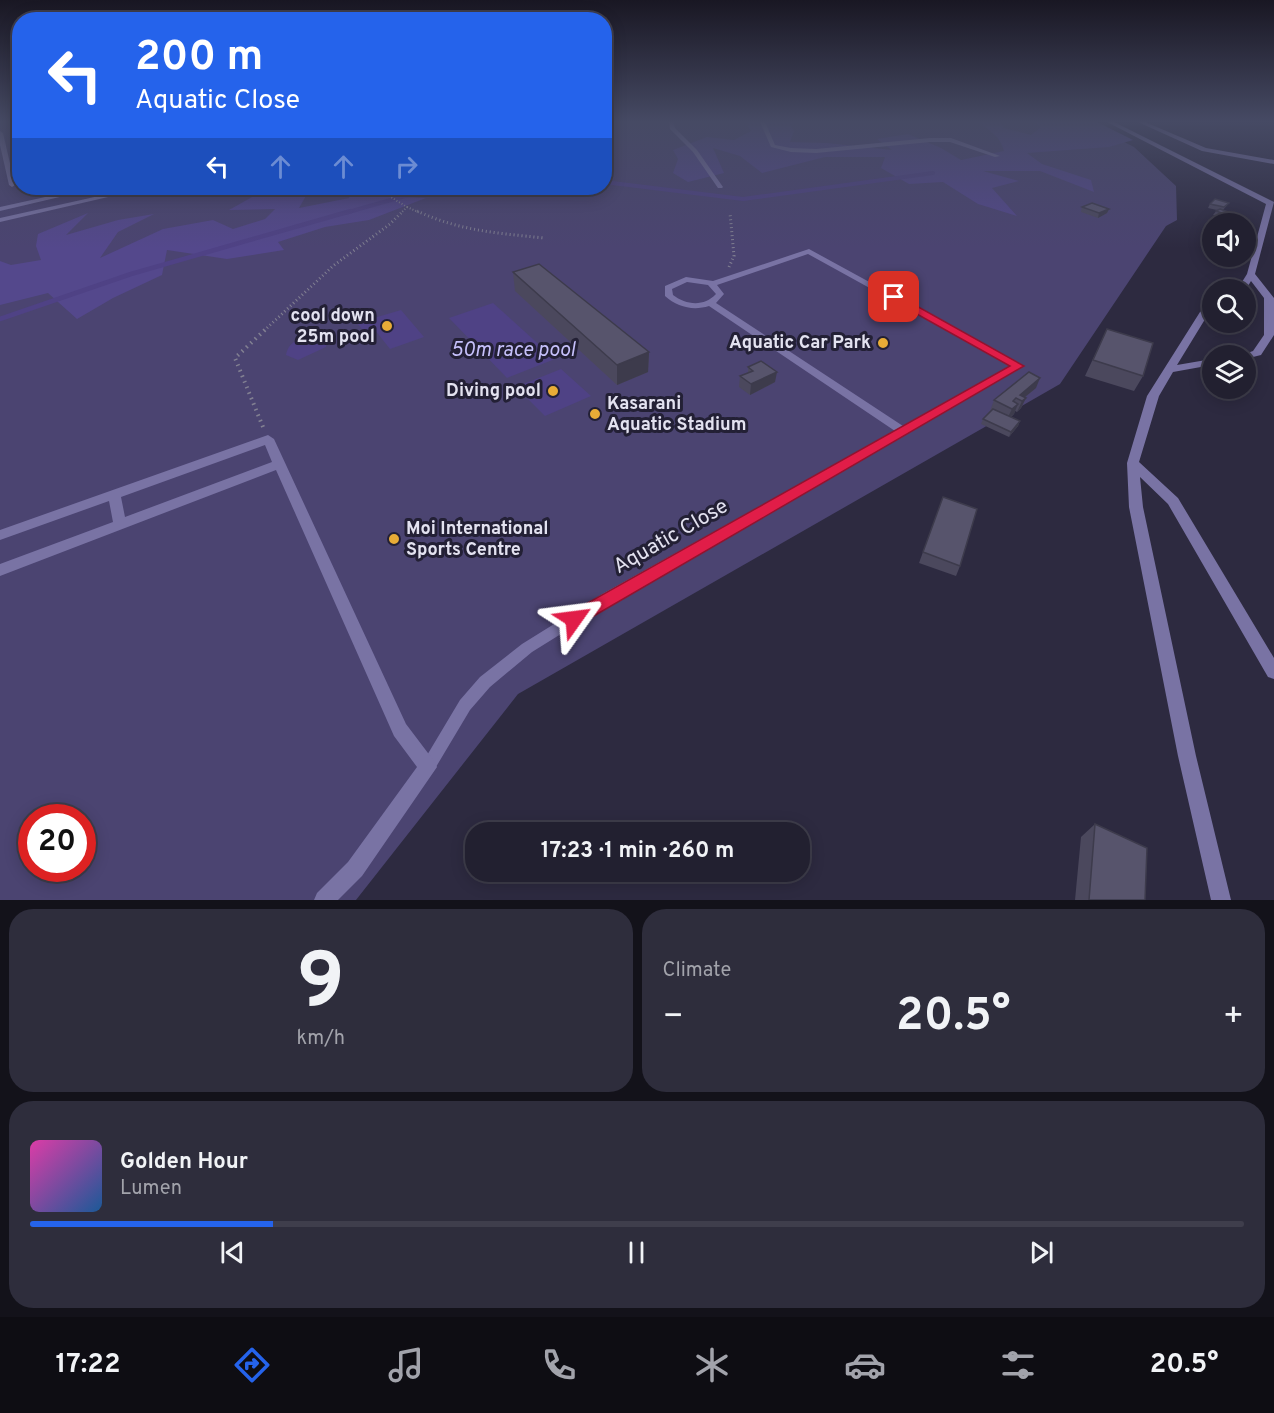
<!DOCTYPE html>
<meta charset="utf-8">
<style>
body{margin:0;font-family:Overpass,sans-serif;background:#2e2d3c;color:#f1f3f6;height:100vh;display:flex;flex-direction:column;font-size:22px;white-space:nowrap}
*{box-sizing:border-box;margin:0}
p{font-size:20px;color:#a2a3ab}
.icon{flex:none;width:33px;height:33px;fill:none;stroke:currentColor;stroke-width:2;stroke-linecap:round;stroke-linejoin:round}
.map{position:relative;height:900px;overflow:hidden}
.details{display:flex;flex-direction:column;gap:9px;padding:9px;background:#13121a;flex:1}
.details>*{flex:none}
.hud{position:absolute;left:12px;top:12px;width:600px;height:183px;border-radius:24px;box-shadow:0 3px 15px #0003,0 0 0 2px #3f3e4c;background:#2563eb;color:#fff;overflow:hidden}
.buttons{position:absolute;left:1202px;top:213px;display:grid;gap:12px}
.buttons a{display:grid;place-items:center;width:54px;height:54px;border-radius:50%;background:#222030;box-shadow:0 3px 15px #0003,0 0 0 2px #3f3e4c;font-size:30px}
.speed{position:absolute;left:18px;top:804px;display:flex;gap:12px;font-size:30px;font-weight:700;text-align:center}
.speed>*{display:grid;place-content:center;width:78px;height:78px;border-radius:50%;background:#222030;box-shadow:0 3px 15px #0003,0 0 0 2px #3f3e4c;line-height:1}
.speed .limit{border:9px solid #d22;background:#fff;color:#111}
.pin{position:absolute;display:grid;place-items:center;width:51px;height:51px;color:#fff;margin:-26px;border-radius:12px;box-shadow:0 3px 9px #0006}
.me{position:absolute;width:66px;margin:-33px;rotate:59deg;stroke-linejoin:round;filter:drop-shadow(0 0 4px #0008)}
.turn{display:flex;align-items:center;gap:21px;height:126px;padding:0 24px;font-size:27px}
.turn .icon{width:78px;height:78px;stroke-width:2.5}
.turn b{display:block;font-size:42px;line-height:51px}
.lanes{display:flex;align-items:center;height:57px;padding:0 24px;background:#0003;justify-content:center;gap:30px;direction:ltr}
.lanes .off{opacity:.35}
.big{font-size:45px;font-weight:700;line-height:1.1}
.details .card{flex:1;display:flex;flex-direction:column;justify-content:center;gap:9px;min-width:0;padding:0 21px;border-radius:24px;background:#2e2d3c}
.details .dial{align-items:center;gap:0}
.dial b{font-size:78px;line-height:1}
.song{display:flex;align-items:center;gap:18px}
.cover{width:72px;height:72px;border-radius:9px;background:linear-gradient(135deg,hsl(320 70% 55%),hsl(210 70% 35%))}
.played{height:6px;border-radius:3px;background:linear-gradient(90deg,#2563eb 20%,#3f3e4c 20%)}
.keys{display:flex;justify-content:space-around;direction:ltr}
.heat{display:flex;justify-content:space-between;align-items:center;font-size:33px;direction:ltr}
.details .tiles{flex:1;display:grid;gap:9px;grid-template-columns:1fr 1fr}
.card:last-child{grid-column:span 2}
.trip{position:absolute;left:465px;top:822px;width:345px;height:60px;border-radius:24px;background:#222030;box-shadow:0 3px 15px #0003,0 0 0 2px #3f3e4c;font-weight:700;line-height:60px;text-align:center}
.tab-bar{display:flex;height:96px;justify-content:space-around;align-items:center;background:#0e0d13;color:#a2a3ab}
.tab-bar .icon{width:42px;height:42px}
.tab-bar .selected{color:#2563eb}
.tab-bar b{font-size:27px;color:#f1f3f6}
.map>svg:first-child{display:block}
.green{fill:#4b4471;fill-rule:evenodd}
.forest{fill:#54488c}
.water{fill:#4f4285}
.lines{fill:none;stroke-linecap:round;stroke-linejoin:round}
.stream-far1{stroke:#4f4285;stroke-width:4}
.stream{stroke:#4f4285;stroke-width:4.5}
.path-far2{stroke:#828092;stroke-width:2;stroke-dasharray:1 2;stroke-linecap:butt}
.path-far1{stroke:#828092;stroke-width:3;stroke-dasharray:1 3;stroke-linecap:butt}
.path{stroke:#828092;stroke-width:4;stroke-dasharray:1.5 4.5;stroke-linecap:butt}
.service{fill:#7973a4;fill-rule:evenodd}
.minor{fill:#7973a4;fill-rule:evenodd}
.wall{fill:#4b485d}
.shaded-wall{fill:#3d3b4c}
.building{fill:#57546c;stroke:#3d3b4c;stroke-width:1.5}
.route{fill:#e11d48;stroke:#92132f;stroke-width:1.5}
.poi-dot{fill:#e8ac37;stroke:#232035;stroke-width:2}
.labels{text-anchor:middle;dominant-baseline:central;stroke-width:6;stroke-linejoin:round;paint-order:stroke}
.poi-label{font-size:18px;font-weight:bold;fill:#e3e2f0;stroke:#232035;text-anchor:end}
.water-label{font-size:20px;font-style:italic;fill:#c6c0fb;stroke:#232035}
.near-street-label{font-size:21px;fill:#e3e2f0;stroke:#232035}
</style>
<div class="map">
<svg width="1274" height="900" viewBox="0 0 1274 900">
<rect width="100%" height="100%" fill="#2d2a40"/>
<path class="green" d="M0,122H19L20,188H604L605,122H1085L1134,147L1176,186L1177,220L1166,226L1060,384L518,694L356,900H0ZM32,818H82V868H32Z"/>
<g class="forest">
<path d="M746,122H796L790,125L794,131L790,142L827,143L892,150L877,139L908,134L941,148L961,160L1004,151C1000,136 990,130 977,122H1000L1004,128L1031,135L1041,127L1035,122H1097L1133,140L1109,147L1027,153L1042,164L1091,180L1094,192L1040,171H983L1019,181L992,188L1017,216L978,204L943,182L909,184L881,168L885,157H825L762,173L740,156L713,148L724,173L688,182L673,173L678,159L673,150L707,137L734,140L751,131Z"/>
<polygon points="351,188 383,188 368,196 426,198 369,220 325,227 278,242 284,250 227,259 167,250 162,275 113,298 77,319 48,293 0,305 0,261 11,265 41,260 36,246 38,234 88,213 66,235 118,220 154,214 118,232 100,258 163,229 213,220 233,229 265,219 275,209 229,210 266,189 310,189 299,208 349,198"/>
</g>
<g class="water">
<polygon points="493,303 555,359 507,378 449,318"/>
<polygon points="401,310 424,337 390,349 375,330 365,333 357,323"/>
<path d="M316,335L327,341L326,347L298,360L286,355C289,339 303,338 316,335Z"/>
<polygon points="561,369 591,396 545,416 516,387"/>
</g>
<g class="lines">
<g class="stream-far1">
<polyline points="604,182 743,199 933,173"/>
<polyline points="345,213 433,188"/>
</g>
<polyline class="stream" points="0,319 131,274 351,211"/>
<g class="path-far2">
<polyline points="376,188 407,207 401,213"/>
<polyline points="407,207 420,213"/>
</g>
<g class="path-far1">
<path d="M417,211C460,231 497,233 544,238"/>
<polyline points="729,267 734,256 730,213"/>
<polyline points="267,328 333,266 390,224 403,211"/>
</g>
<polyline class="path" points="263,427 235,358 268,327"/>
<g class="service">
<polygon points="669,122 673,122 675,128 697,150 723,187 722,188 718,188 693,152 670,129"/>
<polygon points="760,122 765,122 775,145 791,148 816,149 930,138 951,138 1000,156 995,157 950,142 930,142 816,153 791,152 771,147"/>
<polygon points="0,131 3,133 15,185 12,187 9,185 0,145"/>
<path d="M809,249L1023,366L614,601L532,652L490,687L470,710L433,772L428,775L423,772L420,767L423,762L460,700L480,677L522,644L604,593L895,431L709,306C693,311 677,307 665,296V286L686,277L713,281ZM808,254L1011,366L903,426L716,303L724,294L717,285ZM687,282L708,285L716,294C704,307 686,305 673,295L672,289Z"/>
</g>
<g class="minor">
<polygon points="1107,122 1114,122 1274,202 1255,274 1274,298 1274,335 1261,355 1245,359 1245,356 1239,356 1253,351 1264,335 1264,298 1251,281 1245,291 1237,290 1247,274 1266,204"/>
<polygon points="1138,122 1145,122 1206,148 1274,160 1274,164 1202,151"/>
<polygon points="86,188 98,188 0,211 0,207"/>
<polygon points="135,188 147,188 0,222 0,218"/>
<polygon points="1212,305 1212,312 1207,316 1177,365 1212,359 1212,365 1173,372 1159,396 1139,462 1178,498 1274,658 1274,679 1268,677 1168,504 1140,477 1143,507 1196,756 1231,900 1211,900 1178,756 1129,507 1127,463 1147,396 1200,312"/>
<path d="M268,435L274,439L406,724L434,761L437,767L362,876L338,900H314L317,893L348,862L417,767L394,736L276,470L0,576V564L113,522L109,501L0,540V530ZM265,445L272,462L125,517L121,497Z"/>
</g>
</g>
<g class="wall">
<polygon points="1229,203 1223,210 1231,213 1229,217 1224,219 1213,215 1217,210 1208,208 1210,204"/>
<polygon points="1082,207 1109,209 1107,213 1098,218 1081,212"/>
<polygon points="513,272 649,352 648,372 617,385 515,291"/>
<polygon points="1107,329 1143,376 1134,391 1085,376"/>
<polygon points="748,367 775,382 750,395 739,387 740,376 748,373"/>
<polygon points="1036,388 1025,397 1026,398 1021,408 1017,412 1015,411 1014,414 1011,417 1020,421 1018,426 1009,437 981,424 983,419 990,411 994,400"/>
<polygon points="943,497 960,566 956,576 919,563"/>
<polygon points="1095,824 1145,900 1075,900 1081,837"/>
</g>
<g class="shaded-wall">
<polygon points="1109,209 1107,213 1098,218 1099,213"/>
<polygon points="1231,213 1229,217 1224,219 1227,215"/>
<polygon points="649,352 648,372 617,385 617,365"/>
<polygon points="777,372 775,382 750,395 751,384"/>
<polygon points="1040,378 1036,388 1020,401 1020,395"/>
<polygon points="1026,398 1021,408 1017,412 1022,401"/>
<polygon points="1018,404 1014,414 1007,419 1012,409"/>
<polygon points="1020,421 1018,426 1009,437 1011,432"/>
</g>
<g class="building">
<polygon points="1215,199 1229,203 1224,207 1210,204"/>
<polygon points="1092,203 1109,209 1099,213 1082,207"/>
<polygon points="1220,209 1231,213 1227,215 1216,211"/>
<polygon points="539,264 649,352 617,365 513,272"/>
<polygon points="1107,329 1153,343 1143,376 1093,360"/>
<polygon points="761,361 777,372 751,384 740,376 753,371 748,367"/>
<polygon points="1029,372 1040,378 1020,395 1026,398 1022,401 1016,398 1013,401 1018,404 1012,409 994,400"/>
<polygon points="993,409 1020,421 1011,432 983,419"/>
<polygon points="943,497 977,509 960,566 923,552"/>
<polygon points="1095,824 1147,848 1145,900 1089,900"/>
</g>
<linearGradient id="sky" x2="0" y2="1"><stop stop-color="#191723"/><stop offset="0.49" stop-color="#464a64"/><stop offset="1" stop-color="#464a64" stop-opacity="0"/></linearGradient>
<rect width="1274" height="248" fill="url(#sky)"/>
<polygon class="route" points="890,295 897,295 1024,366 580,624 574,626 568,624 565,619 568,614 1010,366 890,299"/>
<g class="poi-dot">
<circle cx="387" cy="326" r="6"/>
<circle cx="883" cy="343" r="6"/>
<circle cx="553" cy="391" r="6"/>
<circle cx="595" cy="414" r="6"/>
<circle cx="394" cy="539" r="6"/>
</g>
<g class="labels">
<g class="poi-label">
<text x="375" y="316">cool down<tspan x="375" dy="21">25m pool</tspan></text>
<text x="871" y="343">Aquatic Car Park</text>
<text x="541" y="391">Diving pool</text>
<text x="607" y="404" text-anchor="start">Kasarani<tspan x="607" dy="21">Aquatic Stadium</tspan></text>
<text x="406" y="529" text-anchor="start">Moi International<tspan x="406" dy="21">Sports Centre</tspan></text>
</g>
<g class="water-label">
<text x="513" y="351">50m race pool</text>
</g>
<g class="near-street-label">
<text transform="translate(671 537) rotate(-30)">Aquatic Close</text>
</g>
</g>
</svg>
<div class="buttons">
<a><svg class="icon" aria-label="sound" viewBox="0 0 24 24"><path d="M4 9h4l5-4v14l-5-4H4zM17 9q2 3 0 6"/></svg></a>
<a><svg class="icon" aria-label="search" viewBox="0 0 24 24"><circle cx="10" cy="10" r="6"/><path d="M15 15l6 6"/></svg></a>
<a><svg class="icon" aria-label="layers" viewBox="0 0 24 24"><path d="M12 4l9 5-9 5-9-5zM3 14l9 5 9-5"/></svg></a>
</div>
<div class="speed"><div class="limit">20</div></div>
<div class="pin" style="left:894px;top:297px;background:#d93025"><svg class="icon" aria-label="arrive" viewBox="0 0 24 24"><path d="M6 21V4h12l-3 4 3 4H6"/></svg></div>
<svg class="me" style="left:574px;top:619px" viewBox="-20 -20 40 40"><path d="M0-17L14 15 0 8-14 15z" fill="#e11d48" stroke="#fff" stroke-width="4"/></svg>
<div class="trip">17:23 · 1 min · 260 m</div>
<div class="hud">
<div class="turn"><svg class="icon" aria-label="left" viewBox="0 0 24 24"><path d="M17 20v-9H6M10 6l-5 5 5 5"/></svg><div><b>200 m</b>Aquatic Close</div></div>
<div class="lanes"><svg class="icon" aria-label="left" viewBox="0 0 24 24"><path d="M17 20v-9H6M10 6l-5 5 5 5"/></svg><svg class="icon off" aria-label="ahead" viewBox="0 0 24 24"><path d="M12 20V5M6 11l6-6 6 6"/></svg><svg class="icon off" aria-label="ahead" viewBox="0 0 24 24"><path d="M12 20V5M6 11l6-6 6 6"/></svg><svg class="icon off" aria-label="right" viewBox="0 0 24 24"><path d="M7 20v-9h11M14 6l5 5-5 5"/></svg></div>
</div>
</div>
<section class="details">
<div class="tiles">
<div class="card dial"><b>9</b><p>km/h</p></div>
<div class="card"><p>Climate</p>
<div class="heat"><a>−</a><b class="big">20.5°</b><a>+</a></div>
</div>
<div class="card">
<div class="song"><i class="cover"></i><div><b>Golden Hour</b><p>Lumen</p></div></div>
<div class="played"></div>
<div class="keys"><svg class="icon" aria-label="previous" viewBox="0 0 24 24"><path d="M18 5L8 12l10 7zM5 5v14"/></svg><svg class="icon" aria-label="pause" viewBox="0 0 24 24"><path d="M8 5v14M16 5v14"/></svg><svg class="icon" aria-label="next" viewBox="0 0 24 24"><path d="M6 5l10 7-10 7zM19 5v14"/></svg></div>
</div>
</div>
</section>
<nav class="tab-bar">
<b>17:22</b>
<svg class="icon selected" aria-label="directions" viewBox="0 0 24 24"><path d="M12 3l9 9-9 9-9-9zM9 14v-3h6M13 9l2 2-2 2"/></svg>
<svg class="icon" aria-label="music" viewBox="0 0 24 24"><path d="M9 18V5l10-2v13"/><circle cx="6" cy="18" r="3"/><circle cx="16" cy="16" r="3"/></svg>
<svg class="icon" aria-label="phone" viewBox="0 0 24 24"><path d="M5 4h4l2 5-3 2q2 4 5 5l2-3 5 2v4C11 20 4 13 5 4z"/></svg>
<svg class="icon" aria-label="climate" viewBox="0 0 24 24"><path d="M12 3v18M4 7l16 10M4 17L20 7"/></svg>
<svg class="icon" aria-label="car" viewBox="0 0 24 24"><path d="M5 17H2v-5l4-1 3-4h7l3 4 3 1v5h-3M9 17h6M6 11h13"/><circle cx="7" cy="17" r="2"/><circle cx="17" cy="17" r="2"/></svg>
<svg class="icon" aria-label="filters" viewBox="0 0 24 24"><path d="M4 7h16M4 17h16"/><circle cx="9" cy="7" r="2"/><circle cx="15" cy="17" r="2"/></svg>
<b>20.5°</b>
</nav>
